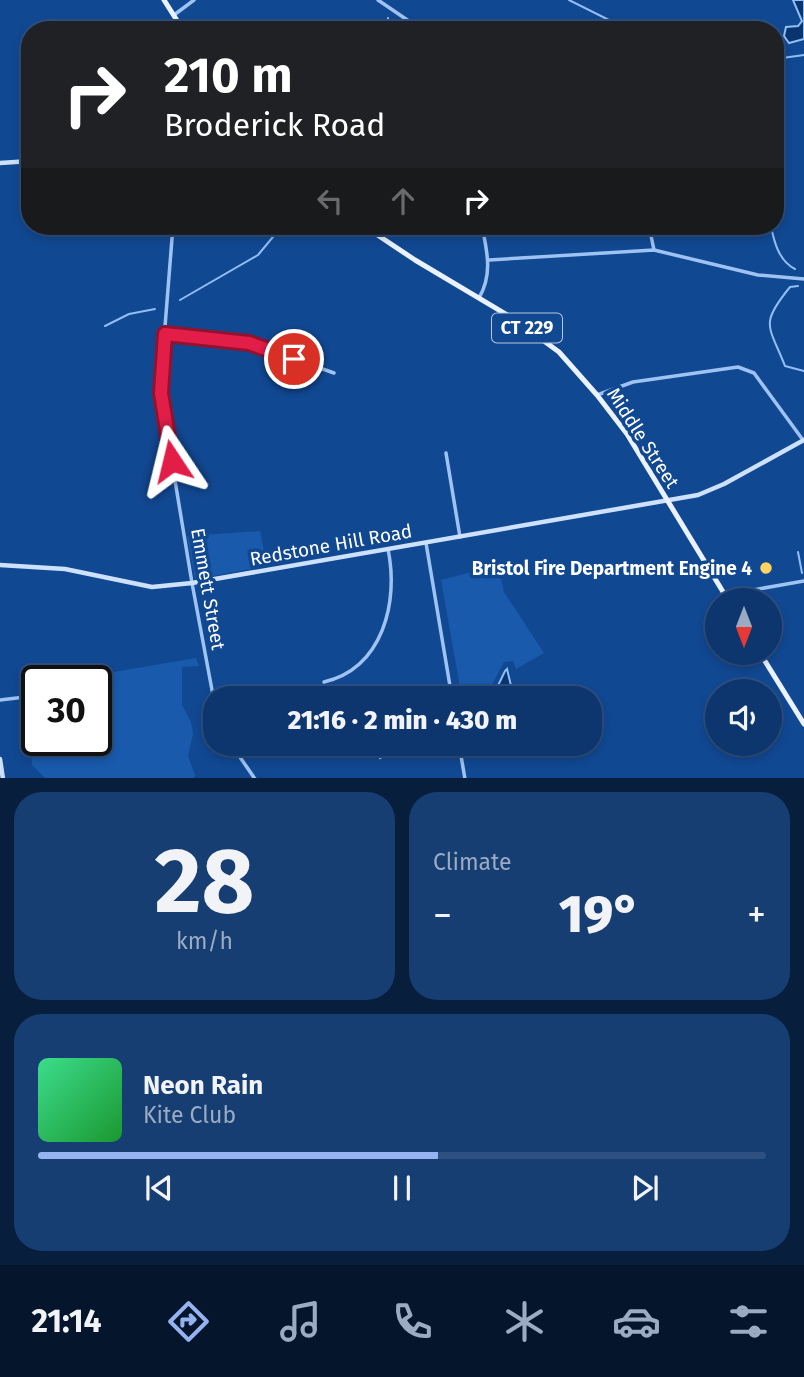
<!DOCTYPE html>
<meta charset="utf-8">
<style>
body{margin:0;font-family:"Fira Sans",sans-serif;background:#163e73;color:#f1f3f6;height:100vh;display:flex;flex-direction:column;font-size:26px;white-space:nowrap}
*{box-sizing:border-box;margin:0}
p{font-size:23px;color:#9aabc2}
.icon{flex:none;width:38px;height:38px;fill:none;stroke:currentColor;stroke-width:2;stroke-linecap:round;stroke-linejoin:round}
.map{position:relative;height:778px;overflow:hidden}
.details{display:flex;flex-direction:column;gap:14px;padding:14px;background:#071e3c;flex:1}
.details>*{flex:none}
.hud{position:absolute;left:21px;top:21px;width:763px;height:214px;border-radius:28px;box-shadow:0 4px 10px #0003,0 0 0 2px #2d5081;background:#202124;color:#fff;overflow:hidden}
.needle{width:46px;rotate:180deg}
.tools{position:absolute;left:705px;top:588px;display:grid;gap:14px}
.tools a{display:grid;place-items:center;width:77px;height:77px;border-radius:50%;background:#0d366e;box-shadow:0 4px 10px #0003,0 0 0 2px #2d5081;font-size:35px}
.speed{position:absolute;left:21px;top:665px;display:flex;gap:14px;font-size:35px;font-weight:700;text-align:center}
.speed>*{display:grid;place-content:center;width:91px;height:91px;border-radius:50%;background:#0d366e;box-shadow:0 4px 10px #0003,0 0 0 2px #2d5081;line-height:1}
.speed .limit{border:4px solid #111;border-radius:10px;background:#fff;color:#111}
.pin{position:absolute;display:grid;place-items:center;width:60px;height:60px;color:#fff;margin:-30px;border:4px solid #fff;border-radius:50%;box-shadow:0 2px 7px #0007}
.me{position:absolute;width:77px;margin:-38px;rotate:350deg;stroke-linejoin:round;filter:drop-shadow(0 0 5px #0008)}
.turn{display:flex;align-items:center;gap:24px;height:147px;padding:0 28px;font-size:32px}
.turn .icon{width:91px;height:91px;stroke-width:2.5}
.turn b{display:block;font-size:49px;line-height:60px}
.lanes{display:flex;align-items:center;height:66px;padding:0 28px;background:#0003;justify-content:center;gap:35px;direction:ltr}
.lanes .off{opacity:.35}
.big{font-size:52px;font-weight:800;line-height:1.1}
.details .card{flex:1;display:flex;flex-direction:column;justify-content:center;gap:10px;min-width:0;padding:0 24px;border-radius:28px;background:#163e73}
.details .dial{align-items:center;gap:0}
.dial b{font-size:91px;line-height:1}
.song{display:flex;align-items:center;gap:21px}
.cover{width:84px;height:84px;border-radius:10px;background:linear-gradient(135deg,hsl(150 70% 55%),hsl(130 70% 35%))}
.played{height:7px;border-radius:4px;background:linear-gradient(90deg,#95b2f1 55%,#2d5081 55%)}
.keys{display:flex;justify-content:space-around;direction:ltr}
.heat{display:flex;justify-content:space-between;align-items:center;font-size:38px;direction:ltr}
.details .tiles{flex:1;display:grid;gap:14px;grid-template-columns:1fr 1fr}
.card:last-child{grid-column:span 2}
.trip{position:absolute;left:203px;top:686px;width:399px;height:70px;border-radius:28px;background:#0d366e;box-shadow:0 4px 10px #0003,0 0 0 2px #2d5081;font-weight:800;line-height:70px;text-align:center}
.tab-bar{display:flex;height:112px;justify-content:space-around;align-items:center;background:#05162c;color:#9aabc2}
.tab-bar .icon{width:49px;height:49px}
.tab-bar .current{color:#95b2f1}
.tab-bar b{font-size:32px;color:#f1f3f6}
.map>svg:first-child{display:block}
.green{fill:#195aad}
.water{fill:#0a346e;stroke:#90bef6;stroke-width:2}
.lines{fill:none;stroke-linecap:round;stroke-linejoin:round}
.stream{stroke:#90bef6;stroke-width:2}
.street{stroke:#9ec3f3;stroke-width:3.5}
.secondary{stroke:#cde1fc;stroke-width:4.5}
.primary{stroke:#eaf2ff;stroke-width:5}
.route-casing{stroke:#92132f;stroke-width:18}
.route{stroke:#e11d48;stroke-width:12}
.poi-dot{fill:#ffd360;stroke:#114892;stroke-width:2.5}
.labels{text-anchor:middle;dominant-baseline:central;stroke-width:7;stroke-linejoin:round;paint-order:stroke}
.shield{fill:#114892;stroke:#b8c8de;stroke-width:2}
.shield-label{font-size:18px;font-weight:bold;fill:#fff}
.street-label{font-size:19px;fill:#fff;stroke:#114892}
.poi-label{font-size:19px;font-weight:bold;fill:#fff;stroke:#114892;text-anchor:end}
</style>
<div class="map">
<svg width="804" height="779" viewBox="0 0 804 779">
<rect width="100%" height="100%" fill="#114892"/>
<g class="green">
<polygon points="260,531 267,566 195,579 187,536"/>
<polygon points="498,565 504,592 544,653 516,669 513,661 504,662 485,698 462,698 441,580"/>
<polygon points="196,658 199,666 182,667 182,705 191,722 193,734 188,756 195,775 194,778 45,778 32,765 29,720 37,720 37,740 96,740 96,681 61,681"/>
</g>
<g class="water">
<polygon points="793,0 804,0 804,39 789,43 784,36 786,27 798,26 802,21"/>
<polygon points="775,101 781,106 783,129 775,146"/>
<polygon points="507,669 514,698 492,698 505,671"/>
<polygon points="376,744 409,744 380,758"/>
</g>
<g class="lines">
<g class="stream">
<polyline points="569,0 629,30"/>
<polyline points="387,30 388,18"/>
<polyline points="775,59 804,55"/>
<polyline points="775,91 777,94 775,104"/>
<path d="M771,226C774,242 779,261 795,269"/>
<path d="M798,286L790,287C759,325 769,325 785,366L804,371"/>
<polyline points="180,300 258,255 282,226"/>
<polyline points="105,326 129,314 155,309"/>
<polyline points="798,552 802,573"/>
</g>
<g class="street">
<polyline points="378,0 422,30"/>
<polyline points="174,15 194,0"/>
<polyline points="173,226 161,377 162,402 192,583 215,706"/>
<polyline points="649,226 654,250"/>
<polyline points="489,260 654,250 758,275 804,279"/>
<path d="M479,298C493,274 487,251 482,226"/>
<polyline points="165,334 249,343 334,373"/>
<polyline points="597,395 633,382 738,367 754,373 803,440"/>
<polyline points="446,453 460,537"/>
<polyline points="426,543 452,698"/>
<polyline points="724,595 804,581"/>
<polyline points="49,681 52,677"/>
<path d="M324,682C383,668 399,602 388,549"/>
<polyline points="0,700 25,697 37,692"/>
<polyline points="231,744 255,779"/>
<polyline points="459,744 465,779"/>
</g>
<g class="secondary">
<polyline points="0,163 30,161"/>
<polyline points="0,565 65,569 152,587 192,583 698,495 724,484 804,440"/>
<polyline points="0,759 3,779"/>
</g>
<g class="primary">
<polyline points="164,0 183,30"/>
<polyline points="364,226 415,260 514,319 559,352 597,395 627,434 728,600"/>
<polyline points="760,653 804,724"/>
</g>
</g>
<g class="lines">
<g class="route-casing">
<polyline id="route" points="172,461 161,393 165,334 249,343 294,359"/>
</g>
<use href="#route" class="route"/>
</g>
<circle class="poi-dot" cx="766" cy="568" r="7"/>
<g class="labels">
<rect class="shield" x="492" y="313.5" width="70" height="29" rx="5"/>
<g class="shield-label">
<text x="527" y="328">CT 229</text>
</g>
<g class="street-label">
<text transform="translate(643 438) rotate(57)">Middle Street</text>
<text transform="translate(331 545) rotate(-10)">Redstone Hill Road</text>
<text transform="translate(208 589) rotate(80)">Emmett Street</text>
</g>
<g class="poi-label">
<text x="752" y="568">Bristol Fire Department Engine 4</text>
</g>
</g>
</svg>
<div class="tools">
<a><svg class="needle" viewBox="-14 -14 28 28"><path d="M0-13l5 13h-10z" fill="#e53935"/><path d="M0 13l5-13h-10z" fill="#9aabc2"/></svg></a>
<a><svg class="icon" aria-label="sound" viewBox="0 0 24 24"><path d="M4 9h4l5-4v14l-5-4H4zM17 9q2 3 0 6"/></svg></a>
</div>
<div class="speed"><div class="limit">30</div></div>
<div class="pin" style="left:294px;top:359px;background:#d93025"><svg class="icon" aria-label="arrive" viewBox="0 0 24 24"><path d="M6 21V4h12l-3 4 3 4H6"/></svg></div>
<svg class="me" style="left:172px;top:461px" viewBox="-20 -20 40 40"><path d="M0-17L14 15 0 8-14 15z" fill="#e11d48" stroke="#fff" stroke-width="4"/></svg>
<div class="trip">21:16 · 2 min · 430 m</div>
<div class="hud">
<div class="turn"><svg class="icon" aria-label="right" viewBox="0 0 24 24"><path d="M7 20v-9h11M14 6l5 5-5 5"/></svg><div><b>210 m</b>Broderick Road</div></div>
<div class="lanes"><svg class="icon off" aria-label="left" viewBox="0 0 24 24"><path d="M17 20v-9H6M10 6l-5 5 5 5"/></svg><svg class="icon off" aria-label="ahead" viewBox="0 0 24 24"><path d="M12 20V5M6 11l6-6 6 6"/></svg><svg class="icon" aria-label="right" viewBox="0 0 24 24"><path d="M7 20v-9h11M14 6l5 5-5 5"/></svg></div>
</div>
</div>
<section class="details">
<div class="tiles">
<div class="card dial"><b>28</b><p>km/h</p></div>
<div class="card"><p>Climate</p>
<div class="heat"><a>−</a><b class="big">19°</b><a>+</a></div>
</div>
<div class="card">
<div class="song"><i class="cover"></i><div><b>Neon Rain</b><p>Kite Club</p></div></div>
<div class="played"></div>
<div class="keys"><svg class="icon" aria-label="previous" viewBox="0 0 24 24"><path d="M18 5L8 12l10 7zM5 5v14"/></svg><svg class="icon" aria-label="pause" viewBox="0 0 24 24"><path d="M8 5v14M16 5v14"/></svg><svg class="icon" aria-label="next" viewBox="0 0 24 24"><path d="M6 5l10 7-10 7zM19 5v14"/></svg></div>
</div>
</div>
</section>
<nav class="tab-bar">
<b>21:14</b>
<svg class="icon current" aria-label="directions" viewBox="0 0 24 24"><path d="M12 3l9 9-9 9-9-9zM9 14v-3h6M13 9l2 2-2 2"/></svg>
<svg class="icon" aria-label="music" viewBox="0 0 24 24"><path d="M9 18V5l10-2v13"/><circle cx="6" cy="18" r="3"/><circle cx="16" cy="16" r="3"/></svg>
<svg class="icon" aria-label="phone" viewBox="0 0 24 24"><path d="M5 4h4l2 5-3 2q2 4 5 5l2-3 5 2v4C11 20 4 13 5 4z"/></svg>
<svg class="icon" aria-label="climate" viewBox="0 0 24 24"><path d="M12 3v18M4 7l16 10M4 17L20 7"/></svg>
<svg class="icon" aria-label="car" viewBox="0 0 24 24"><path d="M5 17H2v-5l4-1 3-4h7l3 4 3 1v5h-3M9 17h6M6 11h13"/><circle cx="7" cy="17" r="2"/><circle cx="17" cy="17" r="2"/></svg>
<svg class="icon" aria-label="filters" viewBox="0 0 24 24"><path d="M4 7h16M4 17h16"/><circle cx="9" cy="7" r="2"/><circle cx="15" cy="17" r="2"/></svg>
</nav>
